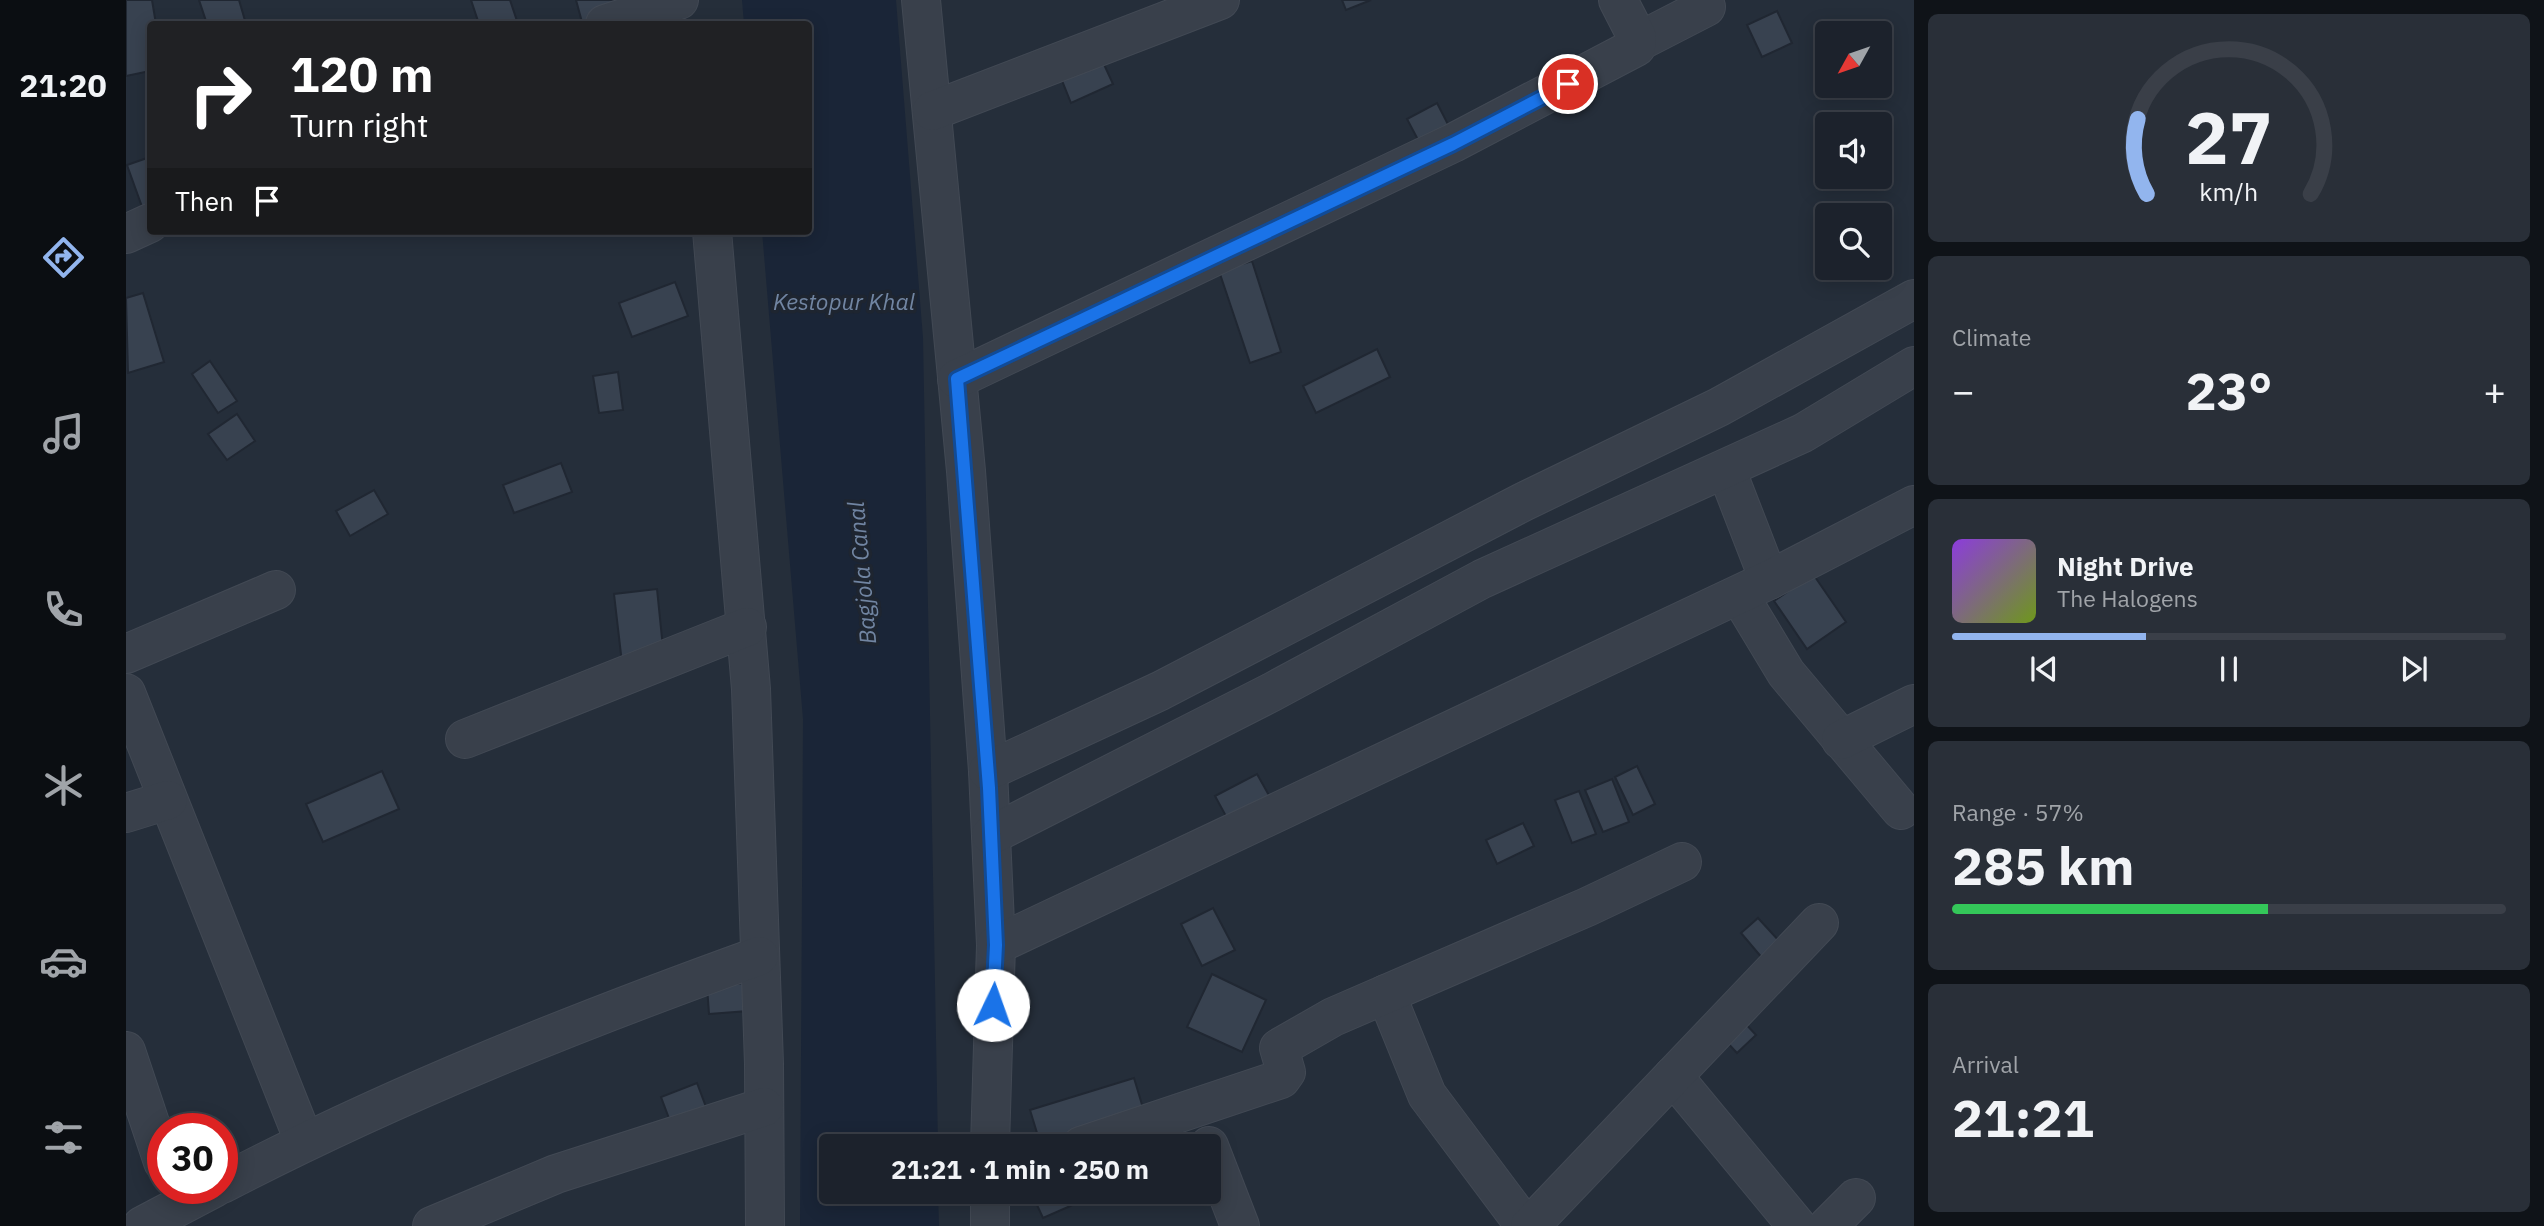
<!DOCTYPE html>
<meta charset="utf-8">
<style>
body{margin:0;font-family:"IBM Plex Sans",sans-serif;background:#292f38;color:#f1f3f6;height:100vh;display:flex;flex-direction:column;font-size:26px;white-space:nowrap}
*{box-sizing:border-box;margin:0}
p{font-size:23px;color:#a0a4a9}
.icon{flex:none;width:38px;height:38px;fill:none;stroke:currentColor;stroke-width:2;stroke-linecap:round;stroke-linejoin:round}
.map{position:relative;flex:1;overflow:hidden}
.sheet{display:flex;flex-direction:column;gap:14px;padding:14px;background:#0f1318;width:630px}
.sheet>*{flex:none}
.banner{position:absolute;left:21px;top:21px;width:665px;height:214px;border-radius:7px;box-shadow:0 4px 18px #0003,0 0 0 2px #3a3f48;background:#202124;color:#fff;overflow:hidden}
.needle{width:46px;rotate:230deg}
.tools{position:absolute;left:1689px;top:21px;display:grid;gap:14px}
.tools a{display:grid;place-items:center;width:77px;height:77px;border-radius:7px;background:#1c222c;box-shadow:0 4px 18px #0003,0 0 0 2px #3a3f48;font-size:35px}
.speed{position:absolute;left:21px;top:1113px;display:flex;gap:14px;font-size:35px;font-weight:700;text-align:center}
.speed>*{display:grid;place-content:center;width:91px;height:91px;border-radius:50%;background:#1c222c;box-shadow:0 4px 18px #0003,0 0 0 2px #3a3f48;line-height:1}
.speed .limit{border:10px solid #d22;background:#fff;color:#111}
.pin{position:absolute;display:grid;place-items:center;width:60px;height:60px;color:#fff;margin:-30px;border:4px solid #fff;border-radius:50%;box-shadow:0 2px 7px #0007}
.me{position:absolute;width:77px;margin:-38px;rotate:3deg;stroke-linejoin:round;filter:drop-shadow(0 0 5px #0008)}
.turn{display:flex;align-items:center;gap:24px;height:147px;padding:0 28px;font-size:32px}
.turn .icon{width:91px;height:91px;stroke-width:2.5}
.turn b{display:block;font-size:49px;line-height:60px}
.then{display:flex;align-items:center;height:66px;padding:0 28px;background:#0003;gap:14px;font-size:26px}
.big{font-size:52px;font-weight:700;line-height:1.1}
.sheet .tile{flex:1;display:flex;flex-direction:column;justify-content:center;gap:10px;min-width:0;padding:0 24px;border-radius:10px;background:#292f38}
.sheet .dial{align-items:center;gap:0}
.dial svg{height:182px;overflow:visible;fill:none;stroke:#3a3f48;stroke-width:7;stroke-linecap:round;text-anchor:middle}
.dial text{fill:#f1f3f6;stroke:none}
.song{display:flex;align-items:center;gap:21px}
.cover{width:84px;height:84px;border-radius:10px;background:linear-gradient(135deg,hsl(270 70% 55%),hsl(80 70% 35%))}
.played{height:7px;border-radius:4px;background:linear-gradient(90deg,#92b5ee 35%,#3a3f48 35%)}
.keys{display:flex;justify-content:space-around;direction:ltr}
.heat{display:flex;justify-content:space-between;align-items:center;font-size:38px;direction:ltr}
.charge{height:10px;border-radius:5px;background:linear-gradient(90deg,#34c759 57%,#3a3f48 0)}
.trip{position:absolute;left:693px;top:1134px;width:402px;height:70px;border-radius:7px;background:#1c222c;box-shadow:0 4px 18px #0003,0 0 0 2px #3a3f48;font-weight:700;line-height:70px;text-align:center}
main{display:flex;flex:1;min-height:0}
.dock{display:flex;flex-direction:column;width:126px;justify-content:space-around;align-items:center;background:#0b0e12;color:#a0a4a9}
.dock .icon{width:49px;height:49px}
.dock .on{color:#92b5ee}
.dock b{font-size:32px;color:#f1f3f6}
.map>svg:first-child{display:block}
.water{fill:#1a2537}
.building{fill:#384250;stroke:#202732;stroke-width:2}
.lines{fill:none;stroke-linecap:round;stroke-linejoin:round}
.minor-casing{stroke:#424954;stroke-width:40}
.minor{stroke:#39404b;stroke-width:38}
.route-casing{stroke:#114b97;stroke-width:18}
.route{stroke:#1a73e8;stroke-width:12}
.labels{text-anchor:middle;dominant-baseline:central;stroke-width:7;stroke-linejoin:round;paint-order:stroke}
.water-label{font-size:23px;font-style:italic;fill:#7185a2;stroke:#1e2530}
</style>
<main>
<nav class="dock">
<b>21:20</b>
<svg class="icon on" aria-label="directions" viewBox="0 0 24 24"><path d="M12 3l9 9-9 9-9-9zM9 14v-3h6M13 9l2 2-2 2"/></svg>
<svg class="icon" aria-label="music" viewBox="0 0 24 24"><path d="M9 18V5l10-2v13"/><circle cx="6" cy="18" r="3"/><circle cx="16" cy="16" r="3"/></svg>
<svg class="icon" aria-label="phone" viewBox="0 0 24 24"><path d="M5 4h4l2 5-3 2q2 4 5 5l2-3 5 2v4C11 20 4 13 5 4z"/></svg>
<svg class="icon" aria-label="climate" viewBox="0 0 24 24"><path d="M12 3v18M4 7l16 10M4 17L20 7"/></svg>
<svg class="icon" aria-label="car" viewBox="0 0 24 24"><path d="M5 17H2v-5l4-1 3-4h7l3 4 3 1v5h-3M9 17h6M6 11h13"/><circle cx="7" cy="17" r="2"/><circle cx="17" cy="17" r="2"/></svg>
<svg class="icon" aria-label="filters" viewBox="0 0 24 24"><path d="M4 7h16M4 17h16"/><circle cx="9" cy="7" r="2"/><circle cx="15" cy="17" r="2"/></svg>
</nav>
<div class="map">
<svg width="1788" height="1226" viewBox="0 0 1788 1226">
<rect width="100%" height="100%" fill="#252e3a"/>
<polygon class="water" points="616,0 770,0 797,338 812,1146 705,1146 705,1192 812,1192 813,1226 674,1226 677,719 636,231 682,231 682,24 618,24"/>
<g class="building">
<polygon points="0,0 26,0 30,24 24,24 24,71 0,76"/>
<polygon points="73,0 113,0 120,24 81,24"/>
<polygon points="345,0 384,0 392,24 353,24"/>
<polygon points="450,0 512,0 514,8 456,22"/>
<polygon points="1216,0 1245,0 1220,10"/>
<polygon points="1651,11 1666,43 1636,57 1621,25"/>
<polygon points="976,60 987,84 945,103 935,78"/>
<polygon points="1311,103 1329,138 1299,153 1281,119"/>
<polygon points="24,157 24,213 19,215 1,165"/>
<polygon points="1126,261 1155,352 1124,363 1093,271"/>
<polygon points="549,282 562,316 506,337 493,303"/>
<polygon points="17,293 38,362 2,373 0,298"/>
<polygon points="1251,349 1264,377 1190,413 1177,386"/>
<polygon points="84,361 111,401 92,413 66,374"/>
<polygon points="492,372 497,410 473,413 467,376"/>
<polygon points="111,414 129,441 101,460 82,434"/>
<polygon points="435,463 446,492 388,513 377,485"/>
<polygon points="248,490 262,514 224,536 210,511"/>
<polygon points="1687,574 1720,622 1681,649 1648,601"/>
<polygon points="531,589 538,658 496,663 488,594"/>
<polygon points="1511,766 1529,804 1507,815 1489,777"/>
<polygon points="256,771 273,809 197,842 180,804"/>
<polygon points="1131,774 1149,806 1107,829 1089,796"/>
<polygon points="1486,779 1503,822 1477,832 1459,790"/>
<polygon points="1453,791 1470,834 1446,843 1429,800"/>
<polygon points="1397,823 1408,846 1371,864 1360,840"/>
<polygon points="1087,908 1109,950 1076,966 1055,924"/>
<polygon points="1632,918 1655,943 1637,959 1615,933"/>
<polygon points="1086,974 1140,1000 1116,1052 1061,1027"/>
<polygon points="620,983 622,1011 583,1014 581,986"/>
<polygon points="1617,1021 1630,1035 1611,1053 1598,1039"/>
<polygon points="1008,1078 1020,1118 926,1146 915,1146 904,1110"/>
<polygon points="571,1083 580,1107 544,1121 535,1097"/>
<polygon points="905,1192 974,1192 974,1193 917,1218"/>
</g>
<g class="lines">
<g class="minor-casing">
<g id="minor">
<polyline points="795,0 840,471 862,771 870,945 864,1146"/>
<polyline points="479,24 553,0"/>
<polyline points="1512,42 1580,7"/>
<polyline points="806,111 1094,0"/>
<polyline points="586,231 625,689 638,1064 639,1226"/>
<polyline points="0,234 24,223"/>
<polyline points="831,379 1327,143 1510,47 1511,37 1492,0"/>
<polyline points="1600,469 1643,580"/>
<polyline points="1613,595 1660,673 1775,810"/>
<polyline points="0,654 150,590"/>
<polyline points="0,693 178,1141"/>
<polyline points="339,739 621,627"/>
<polyline points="1715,740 1788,704"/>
<polyline points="862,771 1034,691 1397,502 1593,407 1788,299"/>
<polyline points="0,813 42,800"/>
<polyline points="865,835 1146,692 1356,579 1677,433 1788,366"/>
<polyline points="870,945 1643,580 1788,505"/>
<polyline points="1260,994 1301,1095 1399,1226"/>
<polyline points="0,1051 37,1162"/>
<polyline points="1547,1076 1671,1226"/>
<polyline points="955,1146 1155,1079 1160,1072 1153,1048 1207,1017 1461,907 1556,862"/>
<polyline points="1083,1146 1114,1226"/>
<path d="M96,1184C269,1094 450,1022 633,956"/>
<polyline points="16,1226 88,1188"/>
<polyline points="306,1226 430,1174 638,1107"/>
<polyline points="864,1226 864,1192"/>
<polyline points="1404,1226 1693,923"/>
<polyline points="1702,1226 1730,1198"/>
</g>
</g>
<use href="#minor" class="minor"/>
</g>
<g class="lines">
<g class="route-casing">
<polyline id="route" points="867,1005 870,945 863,788 831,379 1327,144 1442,84"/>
</g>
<use href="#route" class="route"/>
</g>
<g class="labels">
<g class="water-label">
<text x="718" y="301">Kestopur Khal</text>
<text transform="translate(735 573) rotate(-95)">Bagjola Canal</text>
</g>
</g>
</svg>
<div class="tools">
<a><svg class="needle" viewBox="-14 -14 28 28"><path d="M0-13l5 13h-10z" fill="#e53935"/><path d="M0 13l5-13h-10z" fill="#a0a4a9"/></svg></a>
<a><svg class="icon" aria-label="sound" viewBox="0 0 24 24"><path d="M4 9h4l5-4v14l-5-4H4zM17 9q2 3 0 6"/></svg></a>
<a><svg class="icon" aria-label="search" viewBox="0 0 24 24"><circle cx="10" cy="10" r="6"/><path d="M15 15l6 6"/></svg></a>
</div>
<div class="speed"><div class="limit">30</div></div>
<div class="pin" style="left:1442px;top:84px;background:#d93025"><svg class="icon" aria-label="arrive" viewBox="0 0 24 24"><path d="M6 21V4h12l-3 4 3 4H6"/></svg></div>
<svg class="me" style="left:867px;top:1005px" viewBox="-20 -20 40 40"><circle r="19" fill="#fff"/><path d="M0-13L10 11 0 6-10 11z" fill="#1a73e8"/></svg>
<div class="trip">21:21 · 1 min · 250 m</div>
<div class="banner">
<div class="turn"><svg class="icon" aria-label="right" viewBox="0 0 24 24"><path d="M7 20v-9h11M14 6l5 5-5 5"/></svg><div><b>120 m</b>Turn right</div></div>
<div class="then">Then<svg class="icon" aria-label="arrive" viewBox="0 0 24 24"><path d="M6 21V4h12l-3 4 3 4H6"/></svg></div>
</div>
</div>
<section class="sheet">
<div class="tile dial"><svg viewBox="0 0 100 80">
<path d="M14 69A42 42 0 1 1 86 69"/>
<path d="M14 69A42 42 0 0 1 10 36" stroke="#92b5ee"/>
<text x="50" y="56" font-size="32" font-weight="700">27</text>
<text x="50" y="72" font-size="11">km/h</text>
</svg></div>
<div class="tile"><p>Climate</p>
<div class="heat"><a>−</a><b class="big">23°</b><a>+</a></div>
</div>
<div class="tile">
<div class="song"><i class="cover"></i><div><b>Night Drive</b><p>The Halogens</p></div></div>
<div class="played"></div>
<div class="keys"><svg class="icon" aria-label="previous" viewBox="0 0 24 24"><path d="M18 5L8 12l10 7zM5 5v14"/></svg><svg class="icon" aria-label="pause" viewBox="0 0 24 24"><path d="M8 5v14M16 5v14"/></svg><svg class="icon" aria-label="next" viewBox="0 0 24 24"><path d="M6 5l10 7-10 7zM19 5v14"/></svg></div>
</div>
<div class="tile"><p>Range · 57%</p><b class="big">285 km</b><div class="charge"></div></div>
<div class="tile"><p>Arrival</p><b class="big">21:21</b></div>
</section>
</main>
